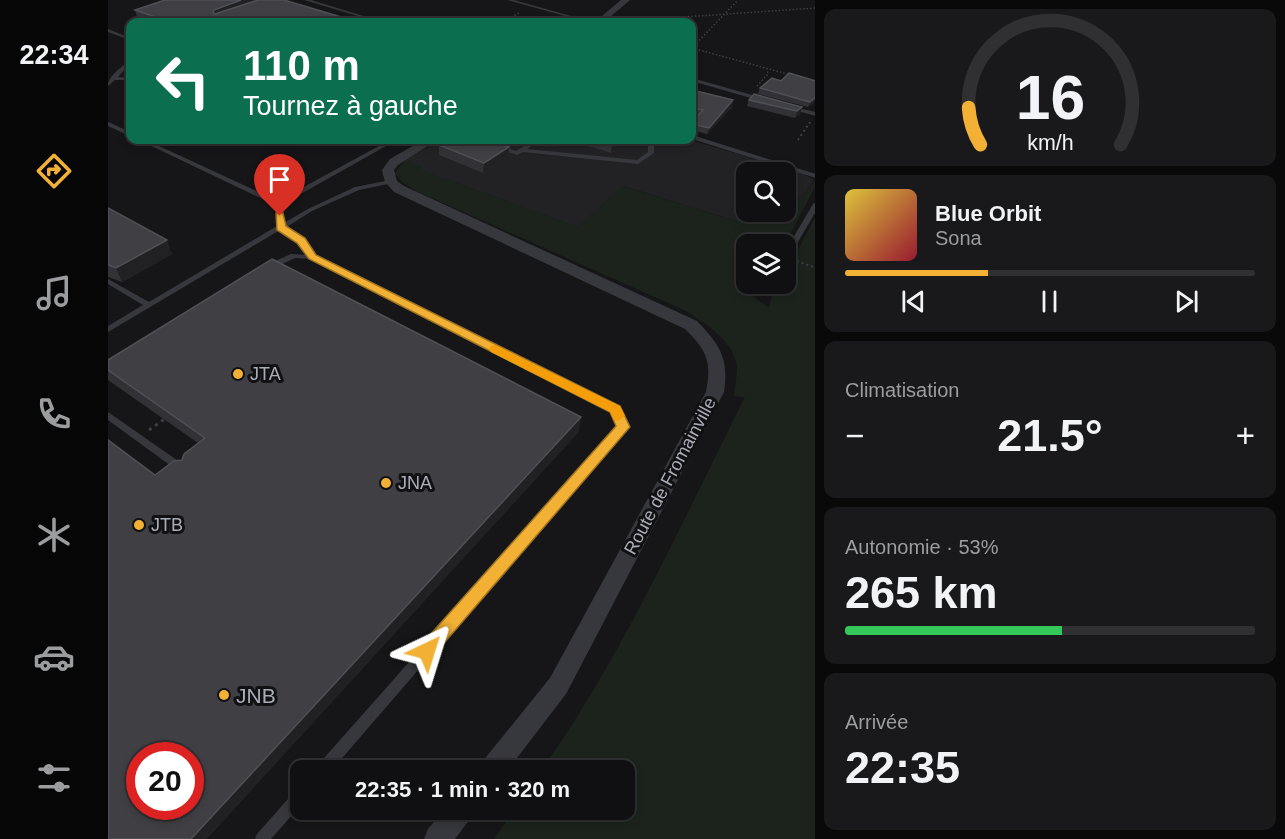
<!DOCTYPE html>
<html lang="fr">
<meta charset="utf-8">
<style>
body{margin:0;font-family:Helvetica,sans-serif;background:#19191b;color:#f1f3f6;height:100vh;display:flex;flex-direction:column;font-size:22px;white-space:nowrap}
*{box-sizing:border-box;margin:0}
p{font-size:20px;color:#9c9d9f}
.icon{flex:none;width:33px;height:33px;fill:none;stroke:currentColor;stroke-width:2;stroke-linecap:round;stroke-linejoin:round}
.map{position:relative;flex:1;overflow:hidden}
.drawer{display:flex;flex-direction:column;gap:9px;padding:9px;background:#09090a;width:470px}
.drawer>*{flex:none}
.banner{position:absolute;left:18px;top:18px;width:570px;height:126px;border-radius:12px;box-shadow:0 3px 9px #0003,0 0 0 2px #303032;background:#0b6e4f;color:#fff;overflow:hidden}
.controls{position:absolute;left:628px;top:162px;display:grid;gap:12px}
.controls a{display:grid;place-items:center;width:60px;height:60px;border-radius:12px;background:#101012;box-shadow:0 3px 9px #0003,0 0 0 2px #303032;font-size:30px}
.speed{position:absolute;left:18px;top:742px;display:flex;gap:12px;font-size:30px;font-weight:700;text-align:center}
.speed>*{display:grid;place-content:center;width:78px;height:78px;border-radius:50%;background:#101012;box-shadow:0 3px 9px #0003,0 0 0 2px #303032;line-height:1}
.speed .limit{border:9px solid #d22;background:#fff;color:#111}
.pin{position:absolute;display:grid;place-items:center;width:51px;height:51px;color:#fff;margin:-62px -26px;border-radius:50% 50% 50% 0;rotate:-45deg;box-shadow:0 0 6px #0007}
.pin .icon{rotate:45deg}
.me{position:absolute;width:66px;margin:-33px;rotate:41deg;stroke-linejoin:round;filter:drop-shadow(0 0 4px #0008)}
.turn{display:flex;align-items:center;gap:21px;height:126px;padding:0 18px;font-size:27px}
.turn .icon{width:78px;height:78px;stroke-width:2.5}
.turn b{display:block;font-size:42px;line-height:51px}
.big{font-size:45px;font-weight:700;line-height:1.1}
.drawer .tile{flex:1;display:flex;flex-direction:column;justify-content:center;gap:9px;min-width:0;padding:0 21px;border-radius:12px;background:#19191b}
.drawer .dial{align-items:center;gap:0}
.dial svg{height:156px;overflow:visible;fill:none;stroke:#303032;stroke-width:7;stroke-linecap:round;text-anchor:middle}
.dial text{fill:#f1f3f6;stroke:none}
.song{display:flex;align-items:center;gap:18px}
.cover{width:72px;height:72px;border-radius:9px;background:linear-gradient(135deg,hsl(50 70% 55%),hsl(350 70% 35%))}
.played{height:6px;border-radius:3px;background:linear-gradient(90deg,#f2b134 35%,#303032 35%)}
.keys{display:flex;justify-content:space-around;direction:ltr}
.heat{display:flex;justify-content:space-between;align-items:center;font-size:33px;direction:ltr}
.charge{height:9px;border-radius:4px;background:linear-gradient(90deg,#34c759 53%,#303032 0)}
.trip{position:absolute;left:182px;top:760px;width:345px;height:60px;border-radius:12px;background:#101012;box-shadow:0 3px 9px #0003,0 0 0 2px #303032;font-weight:700;line-height:60px;text-align:center}
main{display:flex;flex:1;min-height:0}
.dock{display:flex;flex-direction:column;width:108px;justify-content:space-around;align-items:center;background:#060607;color:#9c9d9f}
.dock .icon{width:42px;height:42px}
.dock .selected{color:#f2b134}
.dock b{font-size:27px;color:#f1f3f6}
.map>svg:first-child{display:block}
.built{fill:#222225}
.green{fill:#1c231d}
.lines{fill:none;stroke-linecap:round;stroke-linejoin:round}
.path-far2{stroke:#3d3f44;stroke-width:1.5;stroke-dasharray:1.5 2;stroke-linecap:butt}
.path-far1{stroke:#3d3f44;stroke-width:2;stroke-dasharray:2 3;stroke-linecap:butt}
.path{stroke:#3d3f44;stroke-width:3;stroke-dasharray:3 4.5;stroke-linecap:butt}
.service{fill:#37383d;fill-rule:evenodd}
.minor{fill:#37383d;fill-rule:evenodd}
.wall{fill:#323236}
.shaded-wall{fill:#212124}
.building{fill:#3f3f44;stroke:#4f5156;stroke-width:1.5;fill-rule:evenodd}
.route{fill:#f2b134;stroke:#9d7322;stroke-width:1.5}
.slow{fill:#f59e0b}
.poi-dot{fill:#f2b134;stroke:#111113;stroke-width:2}
.labels{text-anchor:middle;dominant-baseline:central;stroke-width:6;stroke-linejoin:round;paint-order:stroke}
.poi-label{font-size:18px;fill:#a8adb8;stroke:#111113;text-anchor:start}
.street-label{font-size:18px;fill:#a8adb8;stroke:#111113}
.near-poi-label{font-size:21px;fill:#a8adb8;stroke:#111113;text-anchor:start}
</style>
<main>
<nav class="dock">
<b>22:34</b>
<svg class="icon selected" aria-label="directions" viewBox="0 0 24 24"><path d="M12 3l9 9-9 9-9-9zM9 14v-3h6M13 9l2 2-2 2"/></svg>
<svg class="icon" aria-label="music" viewBox="0 0 24 24"><path d="M9 18V5l10-2v13"/><circle cx="6" cy="18" r="3"/><circle cx="16" cy="16" r="3"/></svg>
<svg class="icon" aria-label="phone" viewBox="0 0 24 24"><path d="M5 4h4l2 5-3 2q2 4 5 5l2-3 5 2v4C11 20 4 13 5 4z"/></svg>
<svg class="icon" aria-label="climate" viewBox="0 0 24 24"><path d="M12 3v18M4 7l16 10M4 17L20 7"/></svg>
<svg class="icon" aria-label="car" viewBox="0 0 24 24"><path d="M5 17H2v-5l4-1 3-4h7l3 4 3 1v5h-3M9 17h6M6 11h13"/><circle cx="7" cy="17" r="2"/><circle cx="17" cy="17" r="2"/></svg>
<svg class="icon" aria-label="filters" viewBox="0 0 24 24"><path d="M4 7h16M4 17h16"/><circle cx="9" cy="7" r="2"/><circle cx="15" cy="17" r="2"/></svg>
</nav>
<div class="map">
<svg width="708" height="839" viewBox="0 0 708 839">
<rect width="100%" height="100%" fill="#161618"/>
<polygon class="built" points="331,140 582,140 692,172 706,180 694,197 678,193 678,172 639,172 639,212 655,212 644,226 515,186 470,227 310,169 313,167 297,160"/>
<path class="green" d="M297,160L313,166L311,169L470,227L514,186L644,226L655,212H678V193L694,197L707,181V187L677,244H639V284H651L646,291L647,298L661,308L664,294L673,284H678V277L687,265L690,250L707,217V839H386L406,810H516V771H433C515,655 573,524 637,397L626,396C627,386 629,376 629,366C627,342 597,323 578,311L306,190L294,182L287,173Z"/>
<g class="lines">
<g class="path-far2">
<polyline points="284,20 293,16"/>
<polyline points="531,20 708,8"/>
<polyline points="394,22 411,13"/>
<polyline points="584,48 683,75"/>
<polyline points="584,48 630,0"/>
<polyline points="649,86 660,74 659,69"/>
</g>
<g class="path-far1">
<polyline points="690,140 702,122"/>
<polyline points="689,261 708,268"/>
</g>
<polyline class="path" points="41,430 58,418"/>
<g class="service">
<polygon points="196,0 203,0 275,22 270,22"/>
<polygon points="399,0 406,0 484,22 479,22"/>
<polygon points="0,29 22,38 22,40 0,32"/>
<path d="M20,61H22V64L10,77L22,78V80H7L0,86C0,76 13,68 20,61Z"/>
<polygon points="584,78 655,98 656,99 653,101 584,81"/>
<polygon points="679,106 708,112 708,116 679,108"/>
<polygon points="0,122 22,132 22,136 0,126"/>
<polygon points="584,135 708,174 708,178 584,139"/>
<polygon points="31,140 38,140 170,201 282,140 288,140 287,141 173,205 176,223 200,209 247,187 283,180 285,181 285,183 251,190 204,211 177,228 195,239 208,255 510,407 520,427 223,771 208,771 209,766 510,426 503,411 204,259 187,258 164,269 158,269 158,265 183,254 200,255 191,241 172,230 0,332 0,326 35,305 0,284 0,279 41,302 169,226 167,205"/>
<polygon points="392,140 398,140 393,144 394,146 408,151 426,140 432,140 419,149 529,160 540,152 540,140 546,140 546,153 530,164 415,152 409,155 390,148 387,143"/>
<polygon points="708,202 708,211 682,256 678,258 678,250 705,204"/>
<polygon points="655,284 663,284 654,296 648,296 647,294"/>
<polygon points="0,412 76,465 78,468 76,471 70,471 0,420"/>
<polygon points="192,789 192,806 163,839 147,839 149,834 187,791"/>
</g>
<g class="minor">
<polygon points="513,0 522,0 496,22 487,22"/>
<path d="M315,140H329L290,165L286,170L289,181L296,186L589,321C612,345 621,358 616,392L458,694L399,771H370L374,762L442,678L598,392C604,361 599,351 577,329L286,192L277,182L274,170L282,159Z"/>
<polygon points="336,810 366,810 362,819 347,839 316,839 320,829"/>
</g>
</g>
<g class="wall">
<polygon points="27,10 250,22 37,22 30,20"/>
<polygon points="673,81 708,81 708,101 700,107 650,94 652,88"/>
<polygon points="584,90 624,107 599,134 584,130 584,122 590,116 584,114"/>
<polygon points="641,100 694,107 692,114 687,118 639,106"/>
<polygon points="341,140 390,140 386,142 401,147 400,157 375,173 331,155 331,145"/>
<polygon points="475,140 521,140 503,153 474,144"/>
<polygon points="0,208 64,254 14,282 0,277"/>
<polygon points="0,360 471,432 74,460 90,443 0,380"/>
</g>
<g class="shaded-wall">
<polygon points="133,0 154,0 108,20 105,13 106,10"/>
<polygon points="708,97 708,101 700,107 702,102"/>
<polygon points="625,100 624,107 599,134 601,128"/>
<polygon points="694,107 692,114 687,118 689,111"/>
<polygon points="509,140 521,140 503,153 504,143"/>
<polygon points="401,147 400,157 375,173 376,163"/>
<polygon points="59,240 64,254 14,282 8,268"/>
<polygon points="473,417 471,432 99,839 83,839"/>
</g>
<g class="building">
<polygon points="57,0 133,0 106,10 105,13 107,14 150,0 176,0 250,22 62,22 27,10"/>
<polygon points="269,17 287,22 257,22"/>
<polygon points="681,73 708,81 708,97 702,102 652,88 664,78 673,81"/>
<polygon points="584,90 625,100 601,128 584,124 584,122 595,110 584,108"/>
<polygon points="646,94 694,107 689,111 641,100"/>
<polygon points="341,140 380,140 401,147 376,163 331,145"/>
<polygon points="492,140 509,140 504,143"/>
<polygon points="0,208 59,240 8,268 0,265"/>
<path d="M164,259L473,417L83,839H0V440L47,475L66,461L74,460L76,454L97,438L0,370V360ZM32,756H82V807H32Z"/>
</g>
<polygon class="route" points="168,213 175,213 178,226 197,238 208,255 512,406 522,427 325,656 319,659 313,656 310,651 313,645 508,426 502,412 201,259 189,243 169,230"/>
<polygon class="slow" points="387,345 512,406 517,416 510,421 506,420 502,412 383,352 381,349 383,346"/>
<g class="poi-dot">
<circle cx="130" cy="374" r="6"/>
<circle cx="278" cy="483" r="6"/>
<circle cx="31" cy="525" r="6"/>
<circle cx="116" cy="695" r="6"/>
</g>
<g class="labels">
<g class="poi-label">
<text x="142" y="374">JTA</text>
<text x="290" y="483">JNA</text>
<text x="43" y="525">JTB</text>
</g>
<g class="street-label">
<text transform="translate(562 476) rotate(-62)">Route de Fromainville</text>
</g>
<g class="near-poi-label">
<text x="128" y="695">JNB</text>
</g>
</g>
</svg>
<div class="controls">
<a><svg class="icon" aria-label="search" viewBox="0 0 24 24"><circle cx="10" cy="10" r="6"/><path d="M15 15l6 6"/></svg></a>
<a><svg class="icon" aria-label="layers" viewBox="0 0 24 24"><path d="M12 4l9 5-9 5-9-5zM3 14l9 5 9-5"/></svg></a>
</div>
<div class="speed"><div class="limit">20</div></div>
<div class="pin" style="left:172px;top:216px;background:#d93025"><svg class="icon" aria-label="arrive" viewBox="0 0 24 24"><path d="M6 21V4h12l-3 4 3 4H6"/></svg></div>
<svg class="me" style="left:319px;top:651px" viewBox="-20 -20 40 40"><path d="M0-17L14 15 0 8-14 15z" fill="#f2b134" stroke="#fff" stroke-width="4"/></svg>
<div class="trip">22:35 · 1 min · 320 m</div>
<div class="banner">
<div class="turn"><svg class="icon" aria-label="left" viewBox="0 0 24 24"><path d="M17 20v-9H6M10 6l-5 5 5 5"/></svg><div><b>110 m</b>Tournez à gauche</div></div>
</div>
</div>
<section class="drawer">
<div class="tile dial"><svg viewBox="0 0 100 80">
<path d="M14 69A42 42 0 1 1 86 69"/>
<path d="M14 69A42 42 0 0 1 8 50" stroke="#f2b134"/>
<text x="50" y="56" font-size="32" font-weight="700">16</text>
<text x="50" y="72" font-size="11">km/h</text>
</svg></div>
<div class="tile">
<div class="song"><i class="cover"></i><div><b>Blue Orbit</b><p>Sona</p></div></div>
<div class="played"></div>
<div class="keys"><svg class="icon" aria-label="previous" viewBox="0 0 24 24"><path d="M18 5L8 12l10 7zM5 5v14"/></svg><svg class="icon" aria-label="pause" viewBox="0 0 24 24"><path d="M8 5v14M16 5v14"/></svg><svg class="icon" aria-label="next" viewBox="0 0 24 24"><path d="M6 5l10 7-10 7zM19 5v14"/></svg></div>
</div>
<div class="tile"><p>Climatisation</p>
<div class="heat"><a>−</a><b class="big">21.5°</b><a>+</a></div>
</div>
<div class="tile"><p>Autonomie · 53%</p><b class="big">265 km</b><div class="charge"></div></div>
<div class="tile"><p>Arrivée</p><b class="big">22:35</b></div>
</section>
</main>
